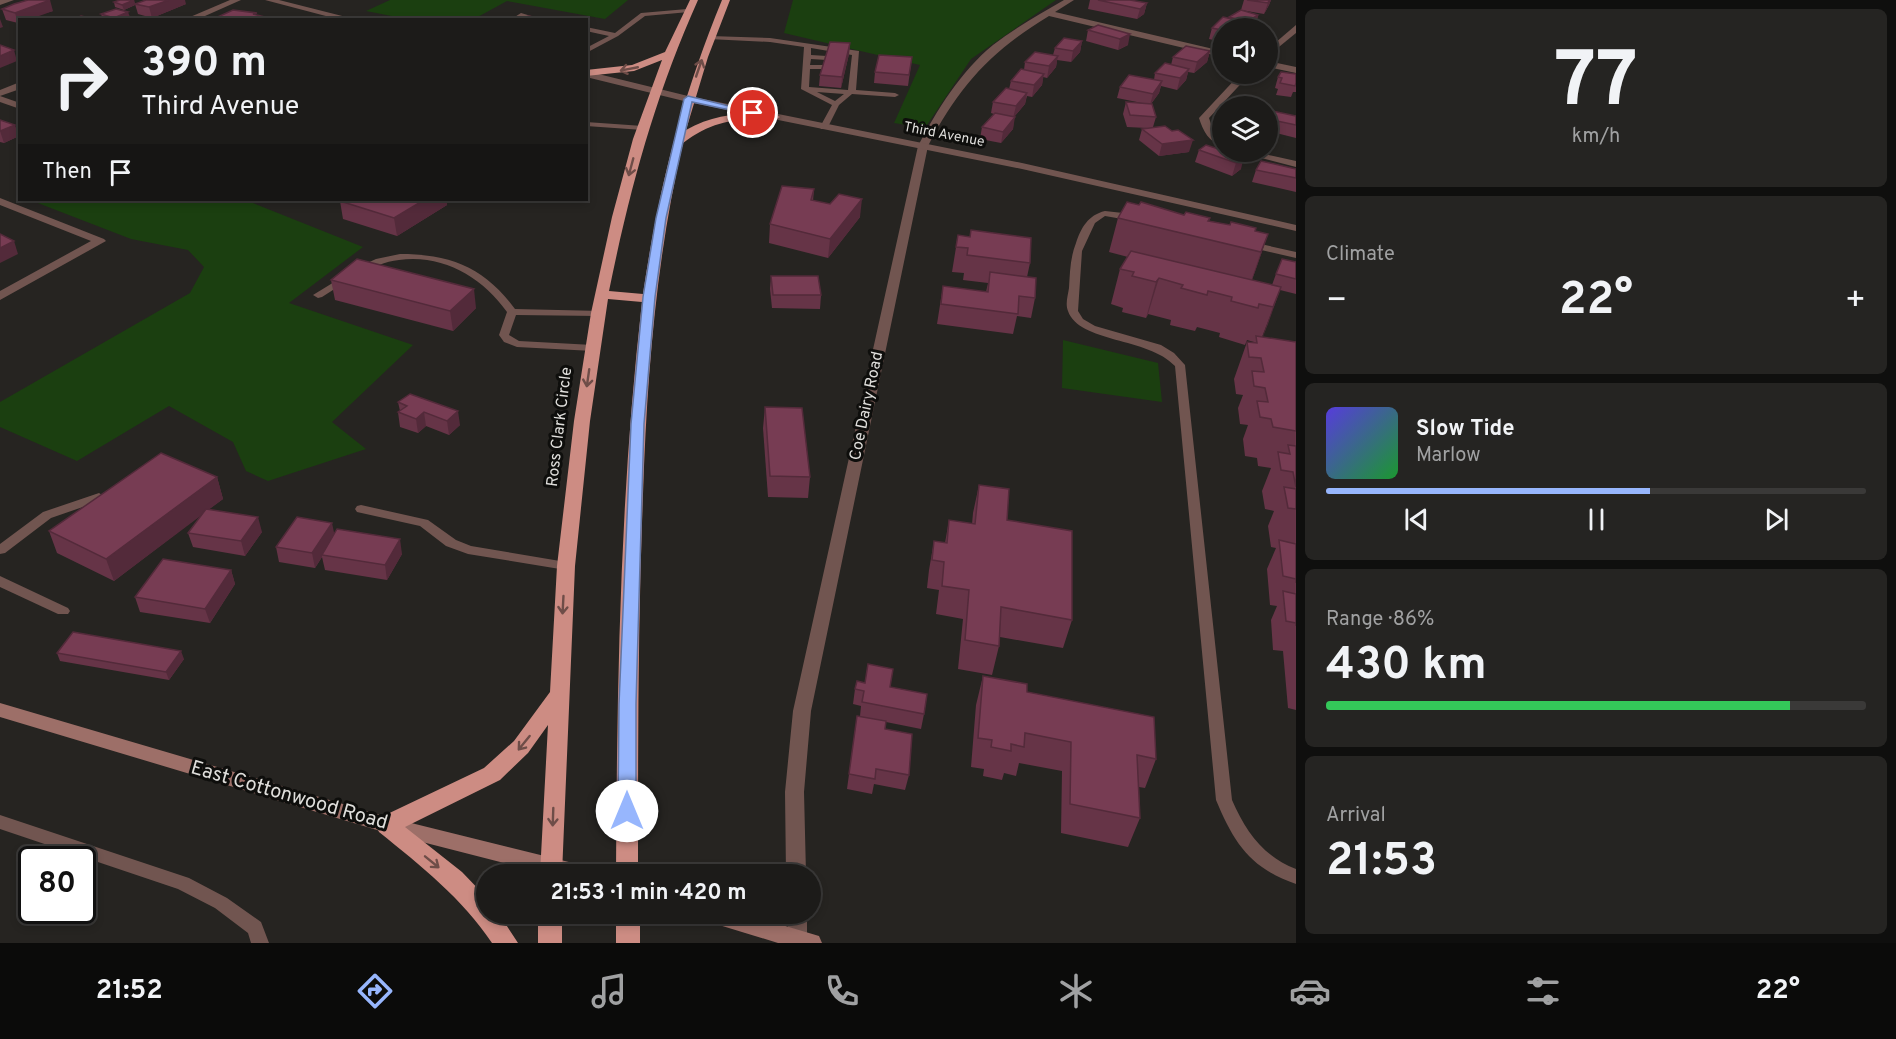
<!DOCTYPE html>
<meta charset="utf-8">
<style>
body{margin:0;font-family:Overpass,sans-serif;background:#252422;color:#f1f3f6;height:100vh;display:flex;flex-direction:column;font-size:22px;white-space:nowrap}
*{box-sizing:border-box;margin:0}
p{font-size:20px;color:#a0a1a2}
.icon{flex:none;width:33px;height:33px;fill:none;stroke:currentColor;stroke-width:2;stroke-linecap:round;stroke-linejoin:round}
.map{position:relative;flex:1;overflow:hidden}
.drawer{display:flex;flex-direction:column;gap:9px;padding:9px;background:#0f0f0e;width:600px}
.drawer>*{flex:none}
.hud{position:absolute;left:18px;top:18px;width:570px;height:183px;border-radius:0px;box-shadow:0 3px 9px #0003,0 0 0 2px #3a3938;background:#1c1b19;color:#f1f3f6;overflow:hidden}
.fabs{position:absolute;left:1212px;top:18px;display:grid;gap:12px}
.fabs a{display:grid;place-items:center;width:66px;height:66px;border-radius:50%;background:#1c1b19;box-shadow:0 3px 9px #0003,0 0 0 2px #3a3938;font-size:30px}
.speed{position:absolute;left:18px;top:846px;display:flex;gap:12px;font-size:30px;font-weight:700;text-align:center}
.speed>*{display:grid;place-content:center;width:78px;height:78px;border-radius:50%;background:#1c1b19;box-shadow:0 3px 9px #0003,0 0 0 2px #3a3938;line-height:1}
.speed .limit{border:3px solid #111;border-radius:9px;background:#fff;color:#111}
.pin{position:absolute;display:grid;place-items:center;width:51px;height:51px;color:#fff;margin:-26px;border:3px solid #fff;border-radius:50%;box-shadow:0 2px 6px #0007}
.me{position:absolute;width:66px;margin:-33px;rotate:0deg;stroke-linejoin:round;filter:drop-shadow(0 0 4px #0008)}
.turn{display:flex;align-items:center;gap:21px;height:126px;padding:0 24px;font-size:27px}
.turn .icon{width:78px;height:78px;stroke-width:2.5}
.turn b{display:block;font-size:42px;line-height:51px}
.then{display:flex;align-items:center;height:57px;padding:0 24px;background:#0003;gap:12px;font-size:22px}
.big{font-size:45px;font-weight:700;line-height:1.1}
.drawer .widget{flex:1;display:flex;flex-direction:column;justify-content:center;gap:9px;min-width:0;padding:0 21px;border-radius:9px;background:#252422}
.drawer .dial{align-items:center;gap:0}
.dial b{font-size:78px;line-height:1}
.song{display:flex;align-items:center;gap:18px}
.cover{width:72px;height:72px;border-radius:9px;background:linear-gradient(135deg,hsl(250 70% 55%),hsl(130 70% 35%))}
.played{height:6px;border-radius:3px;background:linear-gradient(90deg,#97b6fd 60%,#3a3938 60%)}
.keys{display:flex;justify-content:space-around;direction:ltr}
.heat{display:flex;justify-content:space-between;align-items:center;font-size:33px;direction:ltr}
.charge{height:9px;border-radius:4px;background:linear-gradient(90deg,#34c759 86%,#3a3938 0)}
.trip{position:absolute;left:476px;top:864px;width:345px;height:60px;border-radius:30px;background:#1c1b19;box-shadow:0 3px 9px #0003,0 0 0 2px #3a3938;font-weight:700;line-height:60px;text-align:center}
.dock{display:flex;height:96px;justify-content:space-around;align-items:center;background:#0b0b0a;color:#a0a1a2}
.dock .icon{width:42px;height:42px}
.dock .current{color:#97b6fd}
.dock b{font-size:27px;color:#f1f3f6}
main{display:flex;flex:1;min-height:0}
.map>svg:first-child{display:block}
.green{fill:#1b3f10}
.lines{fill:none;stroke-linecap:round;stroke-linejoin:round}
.service{fill:#715550;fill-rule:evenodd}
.minor{fill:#715550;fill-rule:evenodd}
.tertiary{fill:#715550;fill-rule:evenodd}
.secondary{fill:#9d6f68;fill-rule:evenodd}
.trunk{fill:#cd8c83;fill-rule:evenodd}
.wall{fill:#663447}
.shaded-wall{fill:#532a3a}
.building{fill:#773c53;stroke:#532a3a;stroke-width:1.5}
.oneway{stroke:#6e4d48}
.route{fill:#97b6fd;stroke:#6276a4;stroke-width:1.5}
.labels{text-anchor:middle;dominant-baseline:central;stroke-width:6;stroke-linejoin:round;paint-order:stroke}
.far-street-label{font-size:14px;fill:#dfdedb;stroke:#0e0e0c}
.street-label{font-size:16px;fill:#dfdedb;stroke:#0e0e0c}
.near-street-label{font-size:20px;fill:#dfdedb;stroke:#0e0e0c}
</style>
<main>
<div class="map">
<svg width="1296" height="943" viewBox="0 0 1296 943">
<rect width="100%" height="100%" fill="#262421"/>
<g class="green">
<polygon points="390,0 628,0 605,19 507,1 474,19 407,19 366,11"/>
<polygon points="793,0 1056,0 971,59 925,128 894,123 920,65 784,33"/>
<polygon points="30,200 259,200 253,203 363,247 289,303 413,345 332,422 366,449 268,481 246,471 233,442 169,406 77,461 0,427 0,402 190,293 204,267 188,250 131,239"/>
<polygon points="1063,340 1158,363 1162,402 1062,388"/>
</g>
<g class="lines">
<g class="service">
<polygon points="687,9 690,11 689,12 645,16 618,36 586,53 586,48 609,36 586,31 586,27 615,33 641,13"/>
<polygon points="521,13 541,19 542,20 522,17 518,20 510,20"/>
<path d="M710,36L770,38L859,51L856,90L895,93L899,95L895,97L852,94L839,105L827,129H821L820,127L832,105L801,89L804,47L770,42L708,39V37ZM811,48L852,55L848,90L809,87L810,69H825L829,67L825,65H810L811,59L827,60L831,58L827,56L811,55ZM817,92L844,94L835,101Z"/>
<polygon points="586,122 643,126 647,128 643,130 586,126"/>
<path d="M1105,211L1123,213L1139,218L1134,221L1105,216L1095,223L1082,251L1078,311L1083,319L1095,326L1161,345L1174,353L1185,365L1232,800C1246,832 1263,856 1296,869V884C1250,868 1234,843 1216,800L1175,366C1148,337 1079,343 1068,311C1065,304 1068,295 1069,288C1070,273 1070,258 1076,243C1081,228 1088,215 1105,211Z"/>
<polygon points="1247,241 1296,252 1296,258 1244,246 1242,244"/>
<path d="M400,254C451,254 485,268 515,309L602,311V315L598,316L516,315L509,335L519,341L593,345L598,348L593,351L517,347L504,342L499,335L507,312C482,277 443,254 399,260C385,261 373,268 359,272L354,269L376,259Z"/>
<polygon points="344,276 349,279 347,281 322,297 318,298 313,295"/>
<polygon points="99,493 105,497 103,500 51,518 5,553 0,554 0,544 43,512"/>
<polygon points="361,505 428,520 456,540 471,546 566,562 571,563 573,566 571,569 566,570 468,554 446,546 420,526 357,512 355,509 357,506"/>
<polygon points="0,576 68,608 70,611 68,614 58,614 0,587"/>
<polygon points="0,815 189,878 227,898 261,922 269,943 251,943 248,933 215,908 178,889 0,829"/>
</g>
<g class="minor">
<polygon points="0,0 14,0 0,5"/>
<polygon points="230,0 241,0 196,20 183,20"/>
<path d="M1064,0H1074L1055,12L1222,51V57L1049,16C991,51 959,86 928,146L811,711L804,792L806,874H786L785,792L793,711L918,146C937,110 961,71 993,45C1015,28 1040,14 1064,0Z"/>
<polygon points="1296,25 1296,33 1268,56 1268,49"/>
<polygon points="1268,61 1296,67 1296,73 1268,67"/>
<path d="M1240,74H1250L1209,118L1213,130L1222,138V146C1209,142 1203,131 1199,118Z"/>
<polygon points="20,82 20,89 0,96 0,90"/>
<polygon points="0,96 20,103 20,109 0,102"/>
<polygon points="1238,152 1255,152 1296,161 1296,167"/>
<polygon points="0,198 104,239 106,241 0,300 0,291 91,241 0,205"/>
<polygon points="787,914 807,914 807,943 789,943"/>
</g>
<g class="tertiary">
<polygon points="265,0 279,0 358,20 341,20"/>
<polygon points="586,71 688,96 1022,163 1296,225 1296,231 1022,169 688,102 586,77"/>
</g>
<g class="secondary">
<polygon points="0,703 387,817 581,865 588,868 591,874 547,874 387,833 0,717"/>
<polygon points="703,914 745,914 819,936 822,943 778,943 706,921"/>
</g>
<g class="trunk">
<path d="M690,0H698C655,96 630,188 609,291L643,294C659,187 681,100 722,0H730L708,57L686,130C715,113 743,113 775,114L780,117L775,120C736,119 715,119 683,143C656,258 647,376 643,494C638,620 638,747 638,874H616C617,683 620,492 642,302L608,299L590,421L575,566L562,874H540L548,725L528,753L500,780L405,827L462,872L486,897V914H499L518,943H492C462,898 421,866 379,832L376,825L379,818L484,768L514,741L550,692L557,566L574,421L591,313L612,217L633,139L662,60L634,71L586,76V70L632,65L665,52Z"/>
<rect x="538" y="914" width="24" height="29"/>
<rect x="616" y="914" width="24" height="29"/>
</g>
</g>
<g class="wall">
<polygon points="134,0 135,5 124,10 115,7 114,2"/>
<polygon points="1090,0 1130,0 1147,3 1144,14 1137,19 1088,9"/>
<polygon points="1244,0 1271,0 1269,5 1264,14 1241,10"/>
<polygon points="135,4 186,4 152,18 138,14"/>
<polygon points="2,9 53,11 20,20 20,22 18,23 6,20"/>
<polygon points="101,14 130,17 124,20 103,20"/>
<polygon points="1258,15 1257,20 1245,27 1240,26 1222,28 1222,42 1209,39 1212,28 1229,19 1229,17"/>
<polygon points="1098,25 1128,45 1118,50 1086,41 1088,30"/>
<polygon points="1082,41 1080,52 1071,62 1057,60 1056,67 1047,78 1043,77 1042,85 1032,97 1027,96 1025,104 1014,117 1013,129 1001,143 980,139 982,127 994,114 991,113 993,102 1009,89 1011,81 1024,70 1025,62 1053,55 1055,48"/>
<polygon points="850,43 849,54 841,88 819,86 820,75"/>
<polygon points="1210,51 1207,62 1194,73 1188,72 1186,80 1177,90 1161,86 1159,93 1151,104 1156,117 1153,127 1189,152 1159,156 1139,140 1142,129 1147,128 1127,127 1123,114 1126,102 1142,103 1117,98 1120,87 1154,80 1155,73 1171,65 1173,57"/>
<polygon points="912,57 908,86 874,83 875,72"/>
<polygon points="1296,74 1296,92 1293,92 1291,97 1276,95 1278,89 1275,88 1278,77"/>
<polygon points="1268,110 1296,116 1296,138 1268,131"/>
<polygon points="0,120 19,136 4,143 0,142"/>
<polygon points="1199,150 1227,152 1241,169 1232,176 1195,162"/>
<polygon points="1296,169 1296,192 1252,182 1256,170"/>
<polygon points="814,189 813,201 860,217 828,258 769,243 770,224"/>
<polygon points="342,200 447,200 447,205 397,236 343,219 340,201"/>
<polygon points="1184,215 1268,234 1252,280 1272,285 1276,274 1296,262 1296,294 1280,290 1262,337 1296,342 1296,710 1288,708 1283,651 1273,650 1271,620 1277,606 1270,605 1267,569 1276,548 1271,547 1268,526 1274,511 1265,509 1262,491 1271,468 1258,466 1257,458 1245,456 1243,439 1248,425 1240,424 1238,408 1243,395 1236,394 1234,379 1247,342 1254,342 1247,340 1245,345 1219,337 1220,333 1197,327 1195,331 1170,325 1171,320 1148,314 1146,318 1122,312 1123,308 1111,304 1120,269 1128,257 1109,252 1118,218"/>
<polygon points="958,235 1030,263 1027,277 1035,298 1031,318 1017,316 1013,334 937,324 943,286 986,292 988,283 963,280 964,273 952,272"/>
<polygon points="771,276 821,295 820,309 772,308 770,289"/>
<polygon points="331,280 476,308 453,331 335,300"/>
<polygon points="398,402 460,425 449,435 426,426 418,433 400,427 398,412 400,411"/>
<polygon points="765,407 810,477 808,498 768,497 763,428"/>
<polygon points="217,477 223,499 209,509 262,532 245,556 193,547 188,533 202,514 114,581 57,553 49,531"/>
<polygon points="979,485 1007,520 1072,620 1063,648 1000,637 999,646 992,675 958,669 963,619 936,614 939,590 927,588 929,570 934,541 945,543 949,520 972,524 973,513"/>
<polygon points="334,535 402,554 387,580 325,570 322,557 315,568 279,562 276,547"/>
<polygon points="231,570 235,584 210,623 140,612 135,597"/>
<polygon points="57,653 184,659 169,680 60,661"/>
<polygon points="983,676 1027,692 1156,759 1145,788 1139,787 1140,818 1128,847 1061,833 1062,771 1019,763 1016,776 1004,773 1002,780 983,776 984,769 971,767 976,705"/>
<polygon points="890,687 924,714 921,729 886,722 885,729 909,775 905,790 874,784 872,794 847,789 857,716 860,716 861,706 853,704 855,689"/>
</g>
<g class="shaded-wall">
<polygon points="50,0 53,11 28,20 20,20 20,22 18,23 15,13"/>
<polygon points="134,0 135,5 124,10 122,5"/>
<polygon points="169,0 185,0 186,4 152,18 149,7"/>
<polygon points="1269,0 1271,0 1269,5 1264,14"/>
<polygon points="1147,3 1144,14 1137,19 1140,9"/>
<polygon points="128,12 130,17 124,20 114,20 114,18"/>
<polygon points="1258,15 1257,20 1245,27 1247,22"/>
<polygon points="0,19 3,27 0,28"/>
<polygon points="1241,21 1239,28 1234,28"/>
<polygon points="1130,34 1128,45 1118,50 1120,39"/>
<polygon points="1082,41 1080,52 1071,62 1073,51"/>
<polygon points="850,43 849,54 841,88 842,77"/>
<polygon points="14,50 17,61 0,68 0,56"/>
<polygon points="1210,51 1207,62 1194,73 1197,62"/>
<polygon points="1058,56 1056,67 1047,78 1049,66"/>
<polygon points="1189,69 1186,80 1177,90 1180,78"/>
<polygon points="1044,74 1042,85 1032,97 1034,85"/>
<polygon points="1162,81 1159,93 1150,105 1153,94"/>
<polygon points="1027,93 1025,104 1013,118 1016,106"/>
<polygon points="1015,117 1013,129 1001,143 1003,132"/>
<polygon points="15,125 19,136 4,143 0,131"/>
<polygon points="1193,140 1189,152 1159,156 1162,144"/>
<polygon points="1244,157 1241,169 1232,176 1236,163"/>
<polygon points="862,199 860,217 828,258 830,239"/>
<polygon points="424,200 447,200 447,205 397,236 394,218"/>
<polygon points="1268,234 1256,269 1249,287 1261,252"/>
<polygon points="14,241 18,254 0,263 0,248"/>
<polygon points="1159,278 1148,314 1146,318 1156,282"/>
<polygon points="1281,287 1268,324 1260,344 1273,307"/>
<polygon points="474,289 476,308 453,331 450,311"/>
<polygon points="458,411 460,425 449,435 447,421"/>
<polygon points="424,412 426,426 418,433 416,419"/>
<polygon points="217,477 223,499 114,581 106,559"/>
<polygon points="258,517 262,532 245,556 241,541"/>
<polygon points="332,523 335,537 322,555 322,557 315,568 312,553"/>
<polygon points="400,539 402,554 387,580 385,565"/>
<polygon points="231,570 235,584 210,623 205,609"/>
<polygon points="181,651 184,659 169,680 166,672"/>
</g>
<g class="building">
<polygon points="28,0 50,0 15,13 2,9 14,4"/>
<polygon points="120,0 134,0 122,5 114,2"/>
<polygon points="146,0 169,0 149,7 135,4"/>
<polygon points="1098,0 1130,0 1147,3 1140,9"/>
<polygon points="1247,0 1269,0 1268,3"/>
<polygon points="116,9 128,12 114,18 101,14"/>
<polygon points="233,10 257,13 253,14 265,17 260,20 211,20"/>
<polygon points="1241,10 1258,15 1247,22 1229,17"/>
<polygon points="81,16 93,19 72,20"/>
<polygon points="529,16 545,20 518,19"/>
<polygon points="1223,17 1241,21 1234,28 1222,28 1222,30 1212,28"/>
<polygon points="1098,25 1130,34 1120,39 1088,30"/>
<polygon points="1064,38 1082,41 1073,51 1055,48"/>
<polygon points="830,42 850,43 842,77 820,75"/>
<polygon points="0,45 14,50 0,56"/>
<polygon points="1186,46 1210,51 1197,62 1173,57"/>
<polygon points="1035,52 1058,56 1049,66 1025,62"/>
<polygon points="879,55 912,57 909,75 875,72"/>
<polygon points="1165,63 1189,69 1180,78 1155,73"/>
<polygon points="1021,69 1044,74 1034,85 1011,81"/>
<polygon points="1281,72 1296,74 1296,83 1295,86 1280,83 1282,78 1278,77"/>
<polygon points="1129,75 1162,81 1153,94 1120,87"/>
<polygon points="1006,88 1027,93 1016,106 993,102"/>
<polygon points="1126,102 1152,104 1156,117 1130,115"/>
<polygon points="1268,110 1296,116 1296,125 1268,119"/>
<polygon points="995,113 1015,117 1003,132 982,127"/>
<polygon points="0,120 15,125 0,131"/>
<polygon points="1165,126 1172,131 1178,130 1193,140 1162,144 1142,129"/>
<polygon points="1206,145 1222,150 1222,152 1227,152 1244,157 1236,163 1199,150"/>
<polygon points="1261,161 1296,169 1296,178 1256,170"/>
<polygon points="782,186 814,189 811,200 830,204 839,194 862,199 830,239 770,224"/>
<polygon points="342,200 424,200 394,218 340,201"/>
<polygon points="1127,202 1139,205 1141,202 1184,215 1186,212 1210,218 1208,221 1230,225 1231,222 1256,228 1255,231 1268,234 1261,252 1118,218"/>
<polygon points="971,230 1031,238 1030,263 967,255 968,248 956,247 958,235 970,237"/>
<polygon points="0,234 14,241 0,248"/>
<polygon points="1131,251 1281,287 1273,307 1259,304 1258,308 1231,301 1232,297 1208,291 1207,295 1181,288 1183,285 1159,278 1156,282 1132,276 1134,272 1120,269"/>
<polygon points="357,259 474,289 450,311 331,280"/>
<polygon points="1282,259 1296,262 1296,279 1276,274"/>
<polygon points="990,272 1036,278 1035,298 1019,296 1018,314 941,304 943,286 988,292"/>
<polygon points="771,276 818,276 821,295 773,295"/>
<polygon points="1256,336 1296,342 1296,431 1273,427 1271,419 1260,417 1257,401 1268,402 1265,388 1254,386 1252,371 1264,372 1261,358 1249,357 1247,342 1257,343"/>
<polygon points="410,394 458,411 447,421 424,412 416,419 398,412 407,406 398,402"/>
<polygon points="765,407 802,408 810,477 770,476"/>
<polygon points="1288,445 1296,446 1296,487 1293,472 1281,470 1278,452 1290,454"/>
<polygon points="161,453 217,477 106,559 49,531"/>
<polygon points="979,485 1009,489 1007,520 1072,531 1072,620 1001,607 999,646 965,640 969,590 942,586 944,562 932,560 934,541 947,543 949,520 975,524"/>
<polygon points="1284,487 1296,489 1296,509 1288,508"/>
<polygon points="206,509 258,517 241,541 188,533"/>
<polygon points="297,517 332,523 312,553 276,547"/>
<polygon points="337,529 400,539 385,565 322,555"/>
<polygon points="1279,540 1296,544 1296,583 1296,579 1283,576"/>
<polygon points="163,559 231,570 205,609 135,597"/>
<polygon points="1283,591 1296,594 1296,626 1296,623 1286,621"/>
<polygon points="73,632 181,651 166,672 57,653"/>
<polygon points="868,664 893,669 890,687 927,694 924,714 862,702 864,691 855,689 857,681 865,683"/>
<polygon points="983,676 1027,684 1027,692 1154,717 1156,759 1137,755 1140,818 1070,804 1071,742 1025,733 1024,747 1011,744 1011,751 991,747 992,740 978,738"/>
<polygon points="857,716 886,721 885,729 912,734 909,775 876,769 875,779 849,774"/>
</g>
<defs><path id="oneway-shaft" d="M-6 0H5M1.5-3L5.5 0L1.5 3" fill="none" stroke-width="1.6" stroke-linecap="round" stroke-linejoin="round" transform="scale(1.5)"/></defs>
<g class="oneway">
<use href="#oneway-shaft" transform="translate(699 68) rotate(-71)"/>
<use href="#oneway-shaft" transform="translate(629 69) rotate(169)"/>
<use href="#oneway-shaft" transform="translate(631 167) rotate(105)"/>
<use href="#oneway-shaft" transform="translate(588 378) rotate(98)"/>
<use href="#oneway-shaft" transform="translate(563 605) rotate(93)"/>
<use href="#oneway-shaft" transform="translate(524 743) rotate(129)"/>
<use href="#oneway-shaft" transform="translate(553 817) rotate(92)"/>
<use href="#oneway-shaft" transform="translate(432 862) rotate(39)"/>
</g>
<polygon class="route" points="688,96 758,113 753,115 692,102 666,218 655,297 644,424 636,704 636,811 634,816 627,818 621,816 618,811 619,704 631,424 643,297 656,218 684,99"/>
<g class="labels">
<g class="far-street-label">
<text transform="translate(944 135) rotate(11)">Third Avenue</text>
</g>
<g class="street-label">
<text transform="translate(867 406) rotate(-78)">Coe Dairy Road</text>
<text transform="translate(560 427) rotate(-83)">Ross Clark Circle</text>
</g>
<g class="near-street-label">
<text transform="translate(289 796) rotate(16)">East Cottonwood Road</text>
</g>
</g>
</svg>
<div class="fabs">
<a><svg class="icon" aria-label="sound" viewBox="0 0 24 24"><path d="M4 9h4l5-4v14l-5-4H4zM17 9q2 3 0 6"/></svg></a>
<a><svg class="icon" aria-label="layers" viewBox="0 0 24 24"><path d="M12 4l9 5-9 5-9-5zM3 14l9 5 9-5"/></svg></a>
</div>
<div class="speed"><div class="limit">80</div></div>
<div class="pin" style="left:753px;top:113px;background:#d93025"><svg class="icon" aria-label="arrive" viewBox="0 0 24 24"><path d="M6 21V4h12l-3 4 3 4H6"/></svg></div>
<svg class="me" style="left:627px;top:811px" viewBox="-20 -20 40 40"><circle r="19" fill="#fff"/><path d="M0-13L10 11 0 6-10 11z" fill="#97b6fd"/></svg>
<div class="trip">21:53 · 1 min · 420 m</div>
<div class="hud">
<div class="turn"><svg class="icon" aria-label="right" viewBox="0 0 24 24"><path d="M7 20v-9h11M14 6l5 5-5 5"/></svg><div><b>390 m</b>Third Avenue</div></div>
<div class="then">Then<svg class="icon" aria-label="arrive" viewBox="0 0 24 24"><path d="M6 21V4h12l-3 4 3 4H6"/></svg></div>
</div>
</div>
<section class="drawer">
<div class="widget dial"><b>77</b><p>km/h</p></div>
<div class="widget"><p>Climate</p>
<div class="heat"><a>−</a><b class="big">22°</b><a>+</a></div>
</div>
<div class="widget">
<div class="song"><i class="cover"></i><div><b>Slow Tide</b><p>Marlow</p></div></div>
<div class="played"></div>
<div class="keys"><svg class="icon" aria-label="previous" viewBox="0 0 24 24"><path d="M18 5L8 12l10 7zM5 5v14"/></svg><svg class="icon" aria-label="pause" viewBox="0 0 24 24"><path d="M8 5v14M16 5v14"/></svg><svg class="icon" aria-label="next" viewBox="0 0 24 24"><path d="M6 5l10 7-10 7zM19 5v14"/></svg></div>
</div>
<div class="widget"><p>Range · 86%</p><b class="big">430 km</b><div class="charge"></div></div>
<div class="widget"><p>Arrival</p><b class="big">21:53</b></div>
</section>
</main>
<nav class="dock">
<b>21:52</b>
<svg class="icon current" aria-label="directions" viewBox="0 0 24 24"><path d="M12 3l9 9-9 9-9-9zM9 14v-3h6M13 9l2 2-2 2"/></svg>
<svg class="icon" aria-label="music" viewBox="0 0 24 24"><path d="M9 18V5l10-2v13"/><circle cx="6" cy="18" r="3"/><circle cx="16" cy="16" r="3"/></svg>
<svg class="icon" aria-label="phone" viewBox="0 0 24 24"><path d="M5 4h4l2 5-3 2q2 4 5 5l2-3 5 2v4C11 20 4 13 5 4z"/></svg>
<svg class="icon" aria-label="climate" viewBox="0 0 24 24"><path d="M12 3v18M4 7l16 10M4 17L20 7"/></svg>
<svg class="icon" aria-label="car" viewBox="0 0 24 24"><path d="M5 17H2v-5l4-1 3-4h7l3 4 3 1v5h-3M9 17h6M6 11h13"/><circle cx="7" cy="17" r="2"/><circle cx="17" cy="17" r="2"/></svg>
<svg class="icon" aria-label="filters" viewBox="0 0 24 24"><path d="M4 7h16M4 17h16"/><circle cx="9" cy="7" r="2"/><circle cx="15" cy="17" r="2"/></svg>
<b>22°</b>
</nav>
